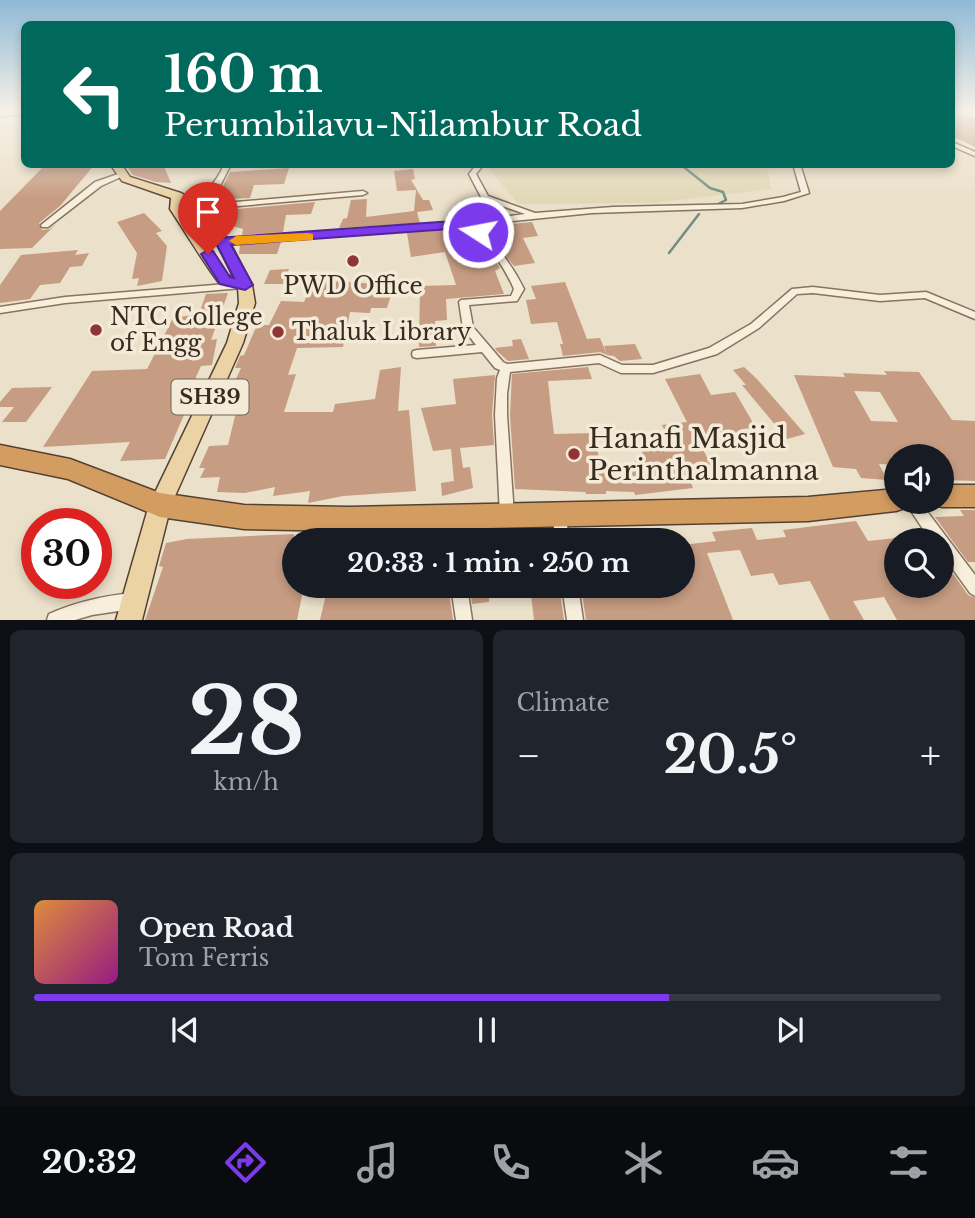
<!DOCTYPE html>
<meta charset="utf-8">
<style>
body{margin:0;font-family:"Libre Baskerville",serif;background:#20242c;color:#f1f3f6;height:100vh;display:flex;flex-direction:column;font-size:26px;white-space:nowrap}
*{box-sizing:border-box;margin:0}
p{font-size:23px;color:#9ea1a6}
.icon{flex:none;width:38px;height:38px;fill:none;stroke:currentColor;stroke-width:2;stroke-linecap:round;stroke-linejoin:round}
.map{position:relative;height:620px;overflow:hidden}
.details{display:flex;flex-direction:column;gap:10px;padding:10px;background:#0d0f14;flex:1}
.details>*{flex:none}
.guide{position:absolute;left:21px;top:21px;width:934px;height:147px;border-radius:10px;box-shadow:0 4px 10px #0003;background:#00695c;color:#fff;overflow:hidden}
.fabs{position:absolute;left:884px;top:444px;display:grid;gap:14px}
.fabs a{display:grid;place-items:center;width:70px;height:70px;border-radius:50%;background:#171b24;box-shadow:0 4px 10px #0003;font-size:35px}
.speed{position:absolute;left:21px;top:508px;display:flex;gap:14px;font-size:35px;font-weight:700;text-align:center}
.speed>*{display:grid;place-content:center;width:91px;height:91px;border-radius:50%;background:#171b24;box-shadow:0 4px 10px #0003;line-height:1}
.speed .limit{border:10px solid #d22;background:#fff;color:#111}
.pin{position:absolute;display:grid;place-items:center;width:60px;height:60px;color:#fff;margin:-72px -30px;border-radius:50% 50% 50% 0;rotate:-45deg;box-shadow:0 0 7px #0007}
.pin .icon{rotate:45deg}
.me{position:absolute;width:77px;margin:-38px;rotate:281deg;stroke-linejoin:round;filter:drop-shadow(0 0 5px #0008)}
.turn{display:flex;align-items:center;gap:24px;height:147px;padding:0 28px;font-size:32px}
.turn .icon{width:91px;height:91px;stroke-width:2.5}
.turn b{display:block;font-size:49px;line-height:60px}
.big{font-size:52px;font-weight:700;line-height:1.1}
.details .tile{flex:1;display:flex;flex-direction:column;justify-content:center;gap:10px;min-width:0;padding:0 24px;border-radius:10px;background:#20242c}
.details .dial{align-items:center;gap:0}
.dial b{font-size:91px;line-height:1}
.song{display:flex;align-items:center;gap:21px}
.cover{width:84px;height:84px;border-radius:10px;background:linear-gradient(135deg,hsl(30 70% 55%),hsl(310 70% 35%))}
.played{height:7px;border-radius:4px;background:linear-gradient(90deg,#7c3aed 70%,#363941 70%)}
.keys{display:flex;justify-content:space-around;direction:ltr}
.heat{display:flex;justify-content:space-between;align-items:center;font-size:38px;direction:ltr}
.details .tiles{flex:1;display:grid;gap:10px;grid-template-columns:1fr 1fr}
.tile:last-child{grid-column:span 2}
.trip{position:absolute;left:282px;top:528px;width:413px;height:70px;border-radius:35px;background:#171b24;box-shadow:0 4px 10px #0003;font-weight:700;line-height:70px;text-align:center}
.tabs{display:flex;height:112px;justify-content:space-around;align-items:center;background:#090b0e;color:#9ea1a6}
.tabs .icon{width:49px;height:49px}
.tabs .active{color:#7c3aed}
.tabs b{font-size:32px;color:#f1f3f6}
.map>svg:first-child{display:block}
.farmland{fill:#e1d8b7}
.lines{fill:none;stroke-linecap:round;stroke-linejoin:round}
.stream{stroke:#708e86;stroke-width:2.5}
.building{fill:#c69c82;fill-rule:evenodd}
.street-casing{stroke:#87735f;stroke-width:3}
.primary-casing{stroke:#554133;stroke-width:3}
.highway-casing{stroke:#554133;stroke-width:3}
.street{fill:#f7eedc;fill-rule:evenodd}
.primary{fill:#ebd3a5;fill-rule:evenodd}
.highway{fill:#d39d62;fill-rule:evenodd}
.route{fill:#7c3aed;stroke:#51269a;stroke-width:2}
.slow{fill:#f59e0b}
.poi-dot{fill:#913438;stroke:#f3ebd8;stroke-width:2.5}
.labels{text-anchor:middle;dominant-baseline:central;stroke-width:7;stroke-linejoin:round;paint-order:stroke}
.shield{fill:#f3ebd8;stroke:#706558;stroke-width:2}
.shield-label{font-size:21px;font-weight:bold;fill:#382c21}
.poi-label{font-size:23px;fill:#382c21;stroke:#f3ebd8;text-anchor:start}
.near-poi-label{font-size:28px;fill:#382c21;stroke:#f3ebd8;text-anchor:start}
</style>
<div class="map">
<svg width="975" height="620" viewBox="0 0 975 620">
<rect width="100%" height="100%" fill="#ebe0c9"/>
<polygon class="farmland" points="486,165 767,165 771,189 654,203 518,204"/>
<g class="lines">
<g class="stream">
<polyline points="680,164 710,188 723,192 726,200 714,206"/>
<polyline points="669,253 699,214"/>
</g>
</g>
<g class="building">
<polygon points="952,112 961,112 975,118 975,147 952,136"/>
<polygon points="46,164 95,164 60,206 39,223 42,230 50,229 56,224 32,248 0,249 0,211"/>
<polygon points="125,164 163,164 171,183 156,182 133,175"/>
<polygon points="289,168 284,184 254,185 250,198 210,200 223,186 230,172"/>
<polygon points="413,169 415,179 411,180 423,200 429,200 433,210 417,212 420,223 339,228 343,219 347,218 351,200 367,199 366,217 414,211 416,190 397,191 394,171"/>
<polygon points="315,202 311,214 286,215 283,232 242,235 243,229 221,223 215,211"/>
<polygon points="144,213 162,231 156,233 167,246 162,281 137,286 139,278 132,279 137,253 117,222"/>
<polygon points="532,222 538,236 523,238 535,263 514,266 484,230 488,230 487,226"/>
<polygon points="445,230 446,235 469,232 486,248 500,268 495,271 504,294 446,299 447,320 435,321 436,346 419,347 420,286 456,285 445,252 411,257 407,233"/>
<polygon points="281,242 277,254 239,254 240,244"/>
<polygon points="78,250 75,255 89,253 82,266 70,267 60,283 40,285 30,299 0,303 0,285 21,255"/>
<polygon points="289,269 283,284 264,284 270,270"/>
<polygon points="314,280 394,285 387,308 371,308 370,313 350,312 343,347 297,348 288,375 296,374 284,412 333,412 335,404 375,399 380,370 401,367 398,411 409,410 416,491 343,496 308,503 310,491 273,496 275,487 245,493 217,492 220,477 200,478 205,468 199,468 209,446 228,445 238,404 221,405 226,392 230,392 241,368 235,368 240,356 244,355 257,325 269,325 281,301 304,302"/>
<polygon points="565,282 587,339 600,338 607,355 600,352 563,356 560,344 563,344 557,322 531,324 526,300 536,299 531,286"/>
<polygon points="228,293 211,340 217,339 212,365 201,366 185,401 190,401 165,459 120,461 130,442 43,447 92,371 147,369 173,318 199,314 206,294"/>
<polygon points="521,339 529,359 508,361 496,350 495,348 513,346 512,340"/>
<polygon points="635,344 642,359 620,361 614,356 607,355 604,346"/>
<polygon points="588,367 592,379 548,381 551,410 554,434 594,433 600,463 636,464 635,461 645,460 640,446 670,442 662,425 687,422 665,379 700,374 711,395 735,392 756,428 741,429 743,432 735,433 736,436 698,439 718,480 691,483 693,488 635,495 634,492 606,491 606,494 586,494 585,492 515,489 510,415 512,374"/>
<polygon points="744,367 757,379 805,434 787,439 742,385 746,385 733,370"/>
<path d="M884,371L919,372L952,420L975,421V481L942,480V457H896V465L879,464L887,480L861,478L856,469L833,467L794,375L845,377L843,373L887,375ZM854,391L880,392L898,422L871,421Z"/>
<polygon points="495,375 492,415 494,445 460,448 463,468 470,467 473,488 442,496 441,483 454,481 451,449 433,451 421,408 456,404 453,379"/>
<polygon points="52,387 26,422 2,422 14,407 0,407 0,402 12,388"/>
<polygon points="960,510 975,510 975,562 968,562 935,517 964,516"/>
<polygon points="856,521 868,541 896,538 896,586 942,586 942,558 968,595 975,598 975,620 897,620 884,597 853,601 864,620 830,620 810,581 779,585 773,573 751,576 740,550 707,553 733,620 586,620 581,586 682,586 682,545 716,541 712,532 752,528 757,540 786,537 783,530"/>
<polygon points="294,534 294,586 304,586 297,620 145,620 163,567 159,566 166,543 187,539"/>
<polygon points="328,586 448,586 453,620 320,620"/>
<polygon points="470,586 509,586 509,594 489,596 489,602 472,604"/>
<polygon points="530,586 559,586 564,620 534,620"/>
</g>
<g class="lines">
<g class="street-casing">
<g id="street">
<polygon points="0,112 24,112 24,115 0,116"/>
<polygon points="952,142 975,152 975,156 952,146"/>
<path d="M224,164H231L221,184L202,205L363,191L367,193L363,195L193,210L192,208C203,193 218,182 224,164Z"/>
<path d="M477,164H484L476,174L488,196L535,213L613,207L742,204L783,197L801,192L793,164H800L809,193L784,201L742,208L592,213L474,225C495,242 512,265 524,289L517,301L469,305L473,327L503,362L507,364L600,355L622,365H653L709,348L751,324L792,289L813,287L880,295L926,292L975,312V319L925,298L880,301L813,293L797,294L759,328L717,354L653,373H621L599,363L510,372L507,394V415L514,515L512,520L507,522L502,520L500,515L495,415L497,378L500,370L495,368L482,352L417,358L413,357L412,354L413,351L417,350L476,345L463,328L459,302L461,300L511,296L514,289C504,266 487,241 465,226L222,243L218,241L222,239L467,222L525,214L482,199L469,174Z"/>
<polygon points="121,173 124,175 123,176 101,186 48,227 42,227 41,225 95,182"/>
<polygon points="239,283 242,284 244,286 242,288 65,303 0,313 0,307 65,297"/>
<polygon points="905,502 920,502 975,575 975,596 970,593 942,554 942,541 931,541"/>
<polygon points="559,508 564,510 570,541 556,541 552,515 554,510"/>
<polygon points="448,511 453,513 458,541 444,541 441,518 443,513"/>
<polygon points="451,586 467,586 472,620 456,620"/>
<polygon points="562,586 578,586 583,620 567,620"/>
<path d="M132,593L137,596L140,601L137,606L132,609L92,615L75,620H47L49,614C76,602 103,596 132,593Z"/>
</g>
</g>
<g class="primary-casing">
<path id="primary" d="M110,164H121L130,177L181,193L205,208L229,241L252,285L255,303L243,343L171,505L142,620H116L149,505L227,343L239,303L238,288C233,287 226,287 221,285C216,282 177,219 170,209L171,198L122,181ZM182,205C209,221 220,251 234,278L226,274L182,209Z"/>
</g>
<g class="highway-casing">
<g id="highway">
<polygon points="0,445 70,459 160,493 244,505 349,507 808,497 896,489 896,502 907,502 905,508 896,511 808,521 349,531 244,529 160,517 68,479 0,465"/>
<polygon points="942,485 975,485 975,507 942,507 933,504 942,502"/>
</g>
</g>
<use href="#street" class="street"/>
<use href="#primary" class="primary"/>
<use href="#highway" class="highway"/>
</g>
<linearGradient id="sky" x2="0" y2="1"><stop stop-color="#8fb9d5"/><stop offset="0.56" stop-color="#f6f1e7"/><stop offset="1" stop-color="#f6f1e7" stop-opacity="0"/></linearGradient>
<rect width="975" height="199" fill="url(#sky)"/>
<polygon class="route" points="467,220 483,229 483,235 473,235 464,228 231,245 253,285 245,290 220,284 201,254 208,250 213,251 230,277 234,278 215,241 217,238"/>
<polygon class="slow" points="308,233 313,234 313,240 236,245 229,241 236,236"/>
<g class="poi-dot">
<circle cx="353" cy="261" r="7"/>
<circle cx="96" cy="330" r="7"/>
<circle cx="278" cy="332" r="7"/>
<circle cx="574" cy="454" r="7"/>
</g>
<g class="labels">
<rect class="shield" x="171.5" y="379.5" width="77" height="35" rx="5"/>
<g class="shield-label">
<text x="210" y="397">SH39</text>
</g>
<g class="poi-label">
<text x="353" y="286" text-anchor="middle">PWD Office</text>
<text x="110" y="317">NTC College<tspan x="110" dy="26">of Engg</tspan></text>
<text x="292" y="332">Thaluk Library</text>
</g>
<g class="near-poi-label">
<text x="588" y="438">Hanafi Masjid<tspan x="588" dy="32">Perinthalmanna</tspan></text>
</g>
</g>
</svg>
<div class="fabs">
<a><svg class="icon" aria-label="sound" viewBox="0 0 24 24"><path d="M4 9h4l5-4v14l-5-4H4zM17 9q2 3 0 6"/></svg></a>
<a><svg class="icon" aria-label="search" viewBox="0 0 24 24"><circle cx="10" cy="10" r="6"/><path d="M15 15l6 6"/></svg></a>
</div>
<div class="speed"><div class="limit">30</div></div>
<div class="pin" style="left:208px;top:254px;background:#d93025"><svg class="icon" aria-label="arrive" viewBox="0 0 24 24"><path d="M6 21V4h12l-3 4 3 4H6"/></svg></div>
<svg class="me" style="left:478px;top:232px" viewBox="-20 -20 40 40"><circle r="17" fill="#7c3aed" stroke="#fff" stroke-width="3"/><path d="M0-11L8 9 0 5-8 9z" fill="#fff"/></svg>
<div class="trip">20:33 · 1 min · 250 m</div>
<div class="guide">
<div class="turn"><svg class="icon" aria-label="left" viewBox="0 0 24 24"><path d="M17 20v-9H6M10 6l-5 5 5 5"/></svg><div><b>160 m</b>Perumbilavu-Nilambur Road</div></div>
</div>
</div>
<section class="details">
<div class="tiles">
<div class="tile dial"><b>28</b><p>km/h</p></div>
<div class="tile"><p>Climate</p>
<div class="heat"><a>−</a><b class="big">20.5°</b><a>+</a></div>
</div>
<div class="tile">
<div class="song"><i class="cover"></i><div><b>Open Road</b><p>Tom Ferris</p></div></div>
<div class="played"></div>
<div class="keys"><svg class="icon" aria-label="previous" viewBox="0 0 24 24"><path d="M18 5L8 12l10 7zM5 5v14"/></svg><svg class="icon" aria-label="pause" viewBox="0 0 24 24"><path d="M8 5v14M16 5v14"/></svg><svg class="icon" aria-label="next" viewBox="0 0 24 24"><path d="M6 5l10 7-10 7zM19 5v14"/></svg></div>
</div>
</div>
</section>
<nav class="tabs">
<b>20:32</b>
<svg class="icon active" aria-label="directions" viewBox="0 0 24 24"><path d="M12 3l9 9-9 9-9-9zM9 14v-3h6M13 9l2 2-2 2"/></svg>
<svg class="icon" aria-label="music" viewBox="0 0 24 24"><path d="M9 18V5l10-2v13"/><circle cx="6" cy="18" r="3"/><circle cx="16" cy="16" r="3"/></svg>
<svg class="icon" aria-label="phone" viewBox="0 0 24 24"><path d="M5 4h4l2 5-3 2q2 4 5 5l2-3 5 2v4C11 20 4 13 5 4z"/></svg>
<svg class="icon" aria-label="climate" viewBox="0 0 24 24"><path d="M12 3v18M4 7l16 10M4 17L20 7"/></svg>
<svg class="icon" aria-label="car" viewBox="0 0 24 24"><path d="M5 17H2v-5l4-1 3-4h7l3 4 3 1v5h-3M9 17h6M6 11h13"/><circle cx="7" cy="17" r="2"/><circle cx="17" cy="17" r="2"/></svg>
<svg class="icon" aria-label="filters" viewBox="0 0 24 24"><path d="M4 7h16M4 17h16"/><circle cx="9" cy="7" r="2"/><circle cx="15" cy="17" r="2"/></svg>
</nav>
